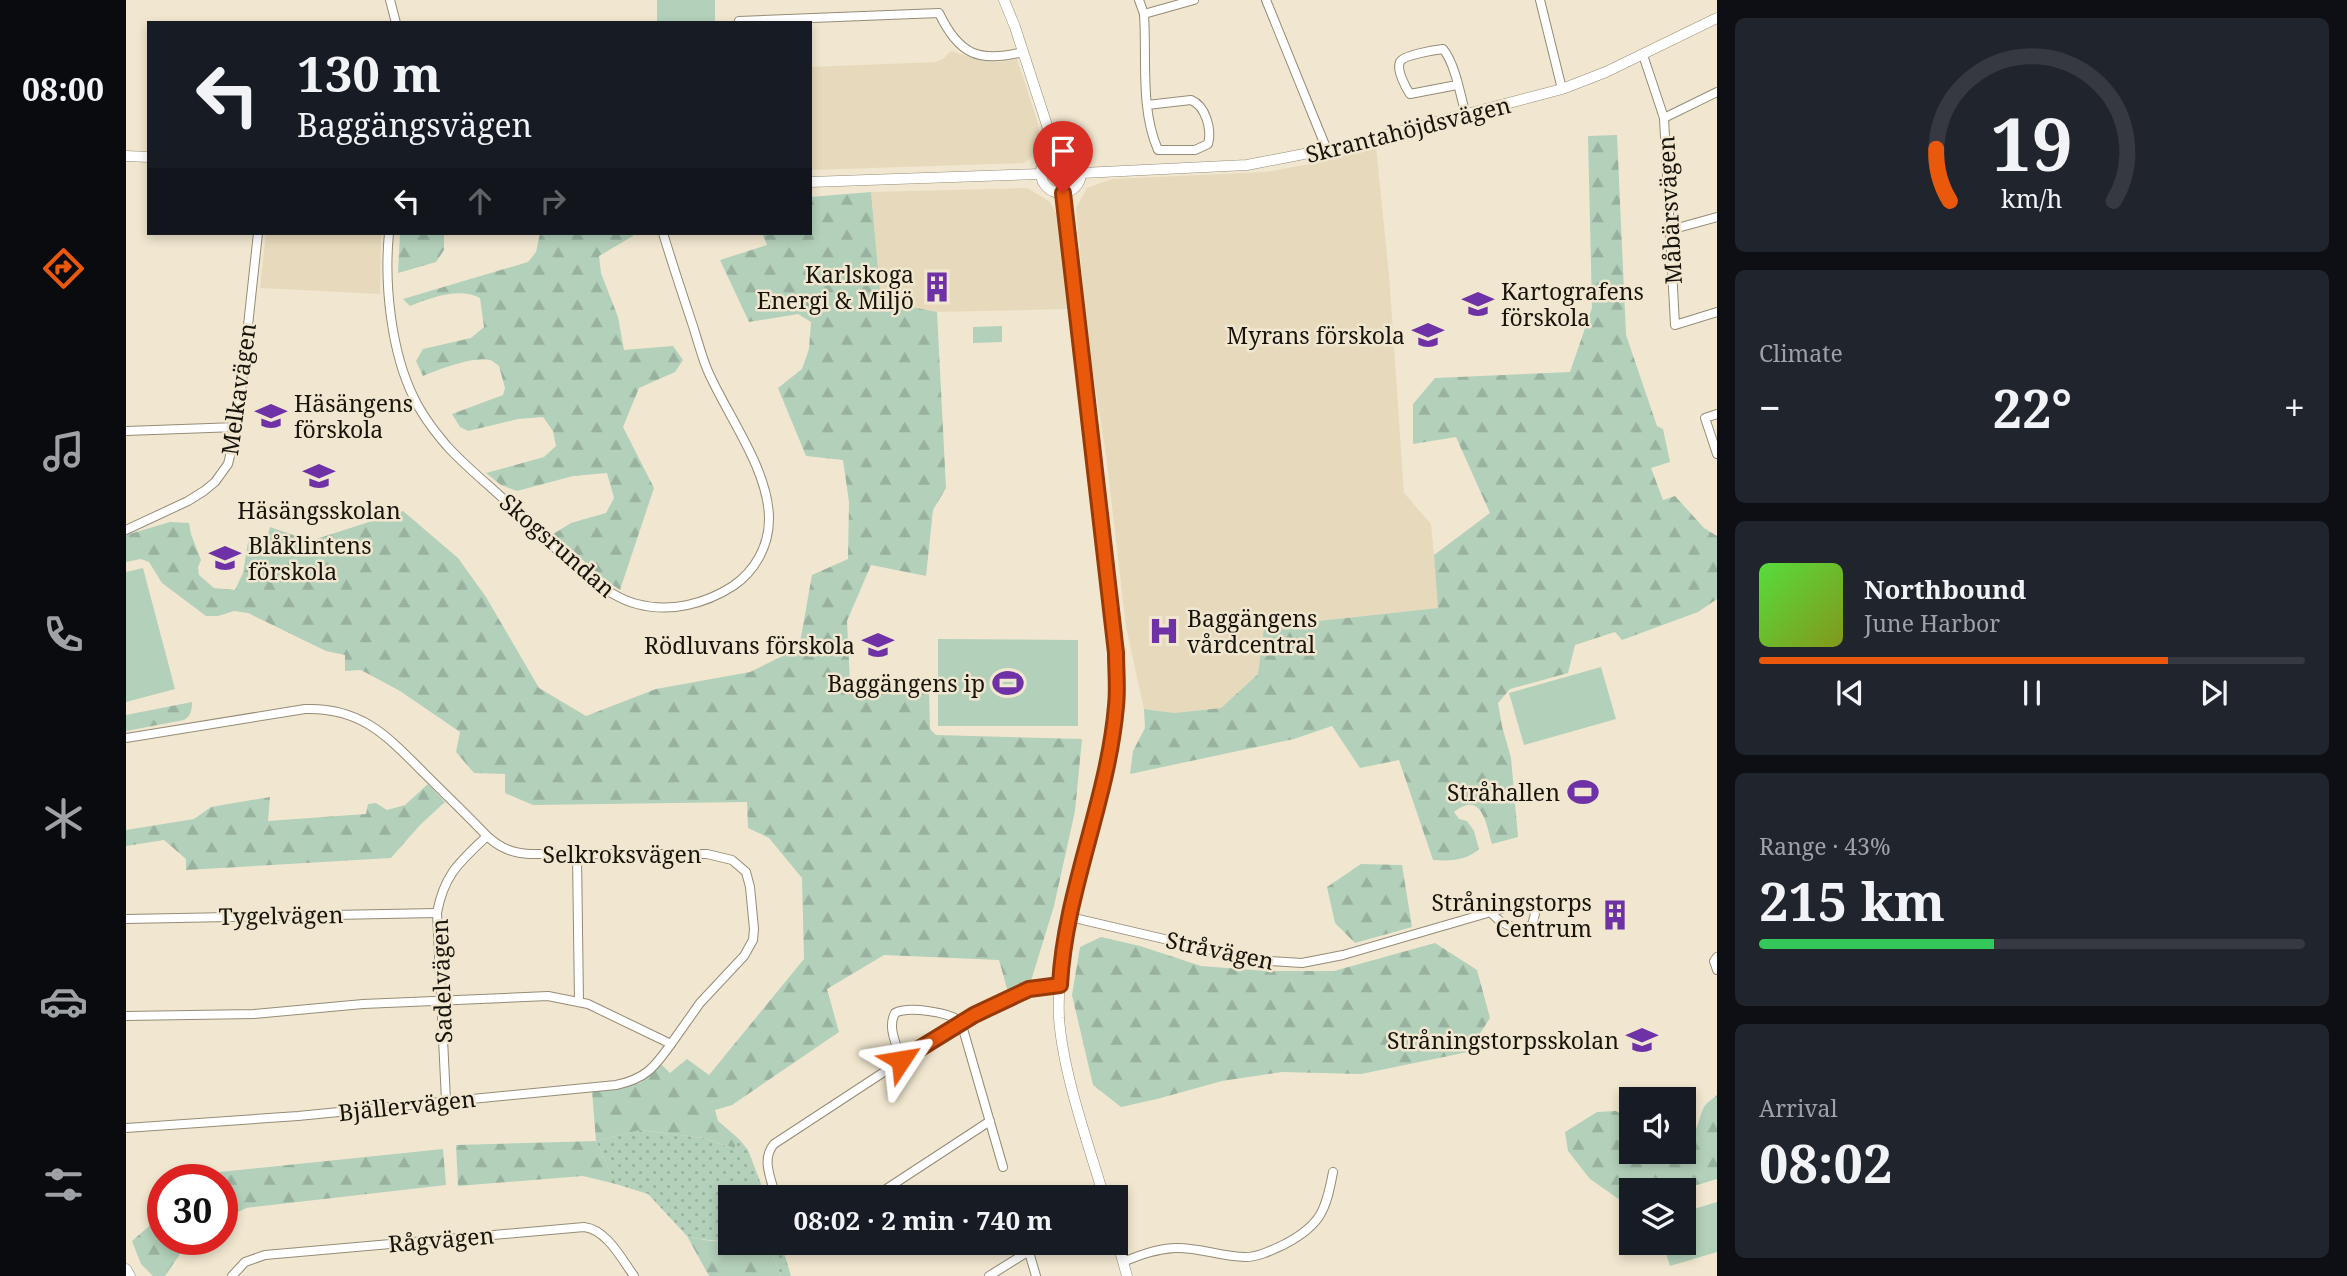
<!DOCTYPE html>
<meta charset="utf-8">
<style>
body{margin:0;font-family:"Noto Serif",serif;background:#20242c;color:#f1f3f6;height:100vh;display:flex;flex-direction:column;font-size:26px;white-space:nowrap}
*{box-sizing:border-box;margin:0}
p{font-size:23px;color:#9ea1a6}
.icon{flex:none;width:38px;height:38px;fill:none;stroke:currentColor;stroke-width:2;stroke-linecap:round;stroke-linejoin:round}
.map{position:relative;flex:1;overflow:hidden}
.panel{display:flex;flex-direction:column;gap:18px;padding:18px;background:#0d0f14;width:630px}
.panel>*{flex:none}
.top-card{position:absolute;left:21px;top:21px;width:665px;height:214px;border-radius:0px;box-shadow:0 4px 10px #0003;background:#171b24;color:#f1f3f6;overflow:hidden}
.buttons{position:absolute;left:1493px;top:1087px;display:grid;gap:14px}
.buttons a{display:grid;place-items:center;width:77px;height:77px;border-radius:0px;background:#171b24;box-shadow:0 4px 10px #0003;font-size:35px}
.speed{position:absolute;left:21px;top:1164px;display:flex;gap:14px;font-size:35px;font-weight:700;text-align:center}
.speed>*{display:grid;place-content:center;width:91px;height:91px;border-radius:50%;background:#171b24;box-shadow:0 4px 10px #0003;line-height:1}
.speed .limit{border:10px solid #d22;background:#fff;color:#111}
.pin{position:absolute;display:grid;place-items:center;width:60px;height:60px;color:#fff;margin:-72px -30px;border-radius:50% 50% 50% 0;rotate:-45deg;box-shadow:0 0 7px #0007}
.pin .icon{rotate:45deg}
.me{position:absolute;width:77px;margin:-38px;rotate:57deg;stroke-linejoin:round;filter:drop-shadow(0 0 5px #0008)}
.turn{display:flex;align-items:center;gap:24px;height:147px;padding:0 35px;font-size:32px}
.turn .icon{width:91px;height:91px;stroke-width:2.5}
.turn b{display:block;font-size:49px;line-height:60px}
.lanes{display:flex;align-items:center;height:66px;padding:0 35px;background:#0003;justify-content:center;gap:35px;direction:ltr}
.lanes .off{opacity:.35}
.big{font-size:52px;font-weight:700;line-height:1.1}
.panel .widget{flex:1;display:flex;flex-direction:column;justify-content:center;gap:10px;min-width:0;padding:0 24px;border-radius:10px;background:#20242c}
.panel .dial{align-items:center;gap:0}
.dial svg{height:182px;overflow:visible;fill:none;stroke:#363941;stroke-width:7;stroke-linecap:round;text-anchor:middle}
.dial text{fill:#f1f3f6;stroke:none}
.song{display:flex;align-items:center;gap:21px}
.cover{width:84px;height:84px;border-radius:10px;background:linear-gradient(135deg,hsl(110 70% 55%),hsl(70 70% 35%))}
.played{height:7px;border-radius:4px;background:linear-gradient(90deg,#ea580c 75%,#363941 75%)}
.keys{display:flex;justify-content:space-around;direction:ltr}
.heat{display:flex;justify-content:space-between;align-items:center;font-size:38px;direction:ltr}
.charge{height:10px;border-radius:5px;background:linear-gradient(90deg,#34c759 43%,#363941 0)}
.trip{position:absolute;left:592px;top:1185px;width:410px;height:70px;border-radius:0px;background:#171b24;box-shadow:0 4px 10px #0003;font-weight:700;line-height:70px;text-align:center}
main{display:flex;flex:1;min-height:0}
.dock{display:flex;flex-direction:column;width:126px;justify-content:space-around;align-items:center;background:#090b0e;color:#9ea1a6}
.dock .icon{width:49px;height:49px}
.dock .active{color:#ea580c}
.dock b{font-size:32px;color:#f1f3f6}
.map>svg:first-child{display:block}
.built{fill:#e7dabc}
.grass{fill:url(#grass-dots)}
.forest{fill:url(#forest-firs)}
.pitch{fill:#b3d0ba}
.lines{fill:none;stroke-linecap:round;stroke-linejoin:round}
.minor-casing{stroke:#958c77;stroke-width:10}
.tertiary-casing{stroke:#958c77;stroke-width:11}
.minor{stroke:#fff;stroke-width:8}
.tertiary{stroke:#fff;stroke-width:10}
.route-casing{stroke:#983908;stroke-width:18}
.route{stroke:#ea580c;stroke-width:12}
.labels{text-anchor:middle;dominant-baseline:central;stroke-width:5;stroke-linejoin:round;paint-order:stroke}
.street-label{font-size:23px;fill:#17140c;stroke:#f1e7d0}
.poi-label{font-size:23px;fill:#17140c;stroke:#f1e7d0;text-anchor:end}
</style>
<main>
<nav class="dock">
<b>08:00</b>
<svg class="icon active" aria-label="directions" viewBox="0 0 24 24"><path d="M12 3l9 9-9 9-9-9zM9 14v-3h6M13 9l2 2-2 2"/></svg>
<svg class="icon" aria-label="music" viewBox="0 0 24 24"><path d="M9 18V5l10-2v13"/><circle cx="6" cy="18" r="3"/><circle cx="16" cy="16" r="3"/></svg>
<svg class="icon" aria-label="phone" viewBox="0 0 24 24"><path d="M5 4h4l2 5-3 2q2 4 5 5l2-3 5 2v4C11 20 4 13 5 4z"/></svg>
<svg class="icon" aria-label="climate" viewBox="0 0 24 24"><path d="M12 3v18M4 7l16 10M4 17L20 7"/></svg>
<svg class="icon" aria-label="car" viewBox="0 0 24 24"><path d="M5 17H2v-5l4-1 3-4h7l3 4 3 1v5h-3M9 17h6M6 11h13"/><circle cx="7" cy="17" r="2"/><circle cx="17" cy="17" r="2"/></svg>
<svg class="icon" aria-label="filters" viewBox="0 0 24 24"><path d="M4 7h16M4 17h16"/><circle cx="9" cy="7" r="2"/><circle cx="15" cy="17" r="2"/></svg>
</nav>
<div class="map">
<svg width="1591" height="1276" viewBox="0 0 1591 1276">
<defs>
<pattern id="grass-dots" width="8" height="8" patternUnits="userSpaceOnUse" patternTransform="scale(1.75)"><rect width="8" height="8" fill="#b3d0ba"/><path d="M2 2h.1M6 6h.1" fill="none" stroke="#99b29f" stroke-width="1.8" stroke-linecap="round"/></pattern>
<pattern id="forest-firs" width="22" height="20" patternUnits="userSpaceOnUse" patternTransform="scale(1.75)"><rect width="22" height="20" fill="#b3d0ba"/><path d="M5 1l3.5 6h-7zM16 11l3.5 6h-7z" fill="#99b29f"/></pattern>
</defs>
<rect width="100%" height="100%" fill="#f1e7d0"/>
<g class="built">
<polygon points="825,51 850,59 873,62 891,59 912,123 913,139 909,152 904,159 897,163 684,170 684,67 809,62 817,59"/>
<polygon points="1250,147 1263,274 1278,493 1305,524 1313,608 1138,627 1132,674 1095,708 1048,713 1018,709 1000,627 980,455 963,349 950,208 961,188 986,179 1139,172 1179,165"/>
<polygon points="901,188 923,201 933,217 943,309 811,312 755,301 745,192"/>
<polygon points="140,233 255,233 254,294 134,288"/>
</g>
<g class="grass">
<polygon points="514,1130 577,1138 607,1148 613,1139 622,1150 640,1197 604,1197 604,1242 573,1239 561,1236 522,1194 490,1184 470,1141"/>
<polygon points="642,1243 655,1243 665,1276 655,1276"/>
</g>
<g class="forest">
<path d="M1491,135L1500,335L1531,426L1537,429L1544,462L1525,468L1537,500L1549,496L1578,528L1591,536V599L1572,612L1496,640L1489,632L1449,645L1442,673L1384,689L1372,703L1376,726L1385,758L1392,837L1366,844C1360,824 1356,790 1328,812L1333,819L1341,821L1348,831L1353,849C1340,861 1323,861 1307,860L1273,760L1234,768L1206,726L1168,739L1004,774L1007,751L1019,728L1018,709L1048,713L1095,708L1132,674L1138,627L1312,608L1308,555L1364,513L1330,437L1287,444V404L1309,378L1444,372L1466,308L1462,136Z"/>
<polygon points="745,192 755,301 811,312 820,488 807,510 800,576 745,565 721,621 724,682 803,690 804,729 810,735 956,739 949,811 928,906 905,981 882,992 873,960 758,955 701,989 713,1032 606,1105 589,1110 592,1121 613,1139 608,1148 577,1138 514,1130 470,1141 490,1184 457,1176 332,1186 330,1145 470,1141 466,1091 514,1083 535,1064 544,1073 561,1059 583,1075 678,959 676,878 643,838 622,828 621,802 407,805 379,793 379,774 348,773 330,752 334,732 274,691 235,670 219,671 219,655 200,651 122,613 108,611 92,616 80,616 36,583 23,562 15,559 0,562 0,535 44,522 63,523 65,534 75,560 72,567 73,575 88,588 109,590 117,573 122,542 127,539 140,542 144,527 184,541 277,511 332,558 360,597 413,688 460,716 530,689 624,672 673,648 686,575 722,559 723,502 717,460 680,456 652,388 676,369 683,349 685,322 672,314 623,322 594,260 641,245 636,233 684,233 684,197"/>
<polygon points="274,233 318,233 318,250 310,262 272,273"/>
<path d="M414,233H508L507,236L473,256L475,273L492,317L498,350L547,346L557,360L549,372L513,388L497,427L528,488L494,590C469,574 450,552 427,534L445,523L480,513L488,498L481,473L447,476L391,491L375,485L360,473L418,457L430,446L427,431L417,417L392,419L342,431L334,427L326,414L377,395L379,388L373,366C370,364 367,361 364,360C348,356 311,370 297,376L290,361L297,349L345,338L358,327L354,298C332,287 305,298 284,306L277,299L402,262L410,252Z"/>
<path d="M66,702C66,709 65,716 58,720L0,731V715Z"/>
<polygon points="302,784 319,802 294,825 265,858 60,870 60,859 38,840 0,846 0,830 68,819 85,807 144,797 142,821 240,814 242,804 250,803 261,810 279,805"/>
<polygon points="1235,864 1276,865 1286,927 1229,943 1209,923 1201,887"/>
<polygon points="975,937 1014,946 1075,966 1141,971 1208,971 1309,943 1351,970 1364,1018 1342,1052 1235,1074 1156,1072 1096,1081 1031,1099 995,1107 967,1085 946,995 954,947"/>
<path d="M1591,1095V1179L1555,1190H1505V1201L1494,1200L1464,1179L1442,1151L1439,1132L1471,1112L1490,1111L1505,1121V1152H1558V1138C1573,1135 1572,1118 1578,1107C1581,1102 1587,1099 1591,1095Z"/>
<polygon points="317,1149 320,1185 120,1208 96,1220 96,1180 75,1179 83,1173"/>
<polygon points="37,1214 37,1239 71,1239 56,1251 39,1276 27,1276 15,1264 6,1241"/>
<path d="M561,1236C588,1244 614,1242 642,1243L655,1276H583Z"/>
</g>
<g class="pitch">
<rect x="531" y="0" width="58" height="23"/>
<polygon points="876,326 876,342 847,343 847,327"/>
<polygon points="17,568 49,689 0,702 0,572"/>
<polygon points="812,639 952,640 952,726 812,726"/>
<polygon points="1475,667 1490,719 1398,745 1383,693"/>
<polygon points="1591,1202 1591,1252 1544,1266 1537,1243 1558,1242 1558,1212"/>
</g>
<g class="lines">
<g class="minor-casing">
<g id="minor">
<polyline points="264,0 270,23"/>
<polyline points="1013,0 1018,14 1068,0"/>
<polyline points="1140,0 1201,150"/>
<polyline points="1414,0 1436,89"/>
<path d="M1018,14C1021,59 1014,109 1032,150H1069L1082,144C1086,130 1080,106 1065,100L1021,105"/>
<path d="M613,21L813,13C833,55 853,63 897,52"/>
<polyline points="1517,55 1538,118 1549,325 1591,312"/>
<path d="M1331,85L1284,94C1280,88 1270,70 1274,62C1277,55 1309,50 1317,49C1329,63 1335,97 1340,116"/>
<polyline points="1538,118 1591,92"/>
<polyline points="1544,230 1591,217"/>
<path d="M263,233C258,284 265,352 288,398C296,415 309,432 321,446C340,467 363,485 383,504C416,534 468,593 511,604C544,613 579,604 607,586C629,571 643,546 643,519C643,469 600,414 581,369C575,354 571,338 566,323C556,293 546,263 537,233"/>
<polyline points="1591,414 1579,418 1591,454"/>
<polyline points="0,431 111,427"/>
<polyline points="0,530 62,501 78,491 89,482 102,464 111,427 132,233"/>
<path d="M0,738L179,709C236,707 262,737 299,774C320,795 341,815 361,836C374,848 386,853 404,854H581L606,860L620,872L624,887L628,929L627,940L618,956L574,1003L545,1044L462,1004L422,996L237,1004L128,1014L0,1016"/>
<polyline points="451,855 453,1002"/>
<polyline points="944,917 1128,960 1176,963 1217,955 1396,903 1404,902 1409,914 1406,925 1393,930 1375,922 1365,913"/>
<polyline points="0,919 311,913"/>
<polyline points="1591,957 1588,961 1591,970"/>
<path d="M775,1060C771,1045 761,1028 769,1013C782,1006 824,1012 835,1022L877,1167"/>
<path d="M320,1101L311,913C318,874 334,862 361,836"/>
<path d="M0,1128L172,1116L490,1085C519,1079 528,1068 545,1044"/>
<path d="M650,1197C645,1179 635,1159 648,1144L822,1030L848,1015L903,989L913,986L934,985"/>
<polyline points="748,1197 864,1121"/>
<polyline points="666,1242 669,1244 678,1242"/>
<polyline points="900,1242 910,1276"/>
<path d="M997,1262C1014,1255 1030,1249 1049,1248C1073,1247 1095,1257 1119,1257C1133,1257 1146,1250 1159,1244C1195,1225 1200,1210 1207,1172"/>
<path d="M106,1276L119,1262L139,1255L458,1227C481,1230 495,1258 508,1276"/>
<polyline points="863,1276 903,1251"/>
</g>
</g>
<g class="tertiary-casing">
<g id="tertiary">
<polyline points="878,0 889,27 930,153"/>
<circle cx="935" cy="173" r="20"/>
<polyline points="0,156 23,157"/>
<polyline points="956,173 1121,165 1219,146 1436,89 1480,72 1591,18"/>
<polyline points="684,182 915,174"/>
<path d="M937,193L987,614L991,692L982,756L938,943C934,968 932,993 933,1018C937,1074 962,1143 978,1197"/>
<polyline points="989,1233 1001,1276"/>
<polyline points="0,1269 4,1276"/>
</g>
</g>
<use href="#minor" class="minor"/>
<use href="#tertiary" class="tertiary"/>
</g>
<g class="lines">
<g class="route-casing">
<path id="route" d="M775,1060L848,1015L903,989L934,985C939,890 982,801 990,706C992,688 990,670 990,653L937,193"/>
</g>
<use href="#route" class="route"/>
</g>
<defs>
<g id="building-bare" transform="scale(2.415)"><path d="M-4-6H4V6H1V3H-1V6H-4ZM-2.5-4.3h1.7v1.8h-1.7ZM.8-4.3h1.7v1.8H.8ZM-2.5-1h1.7V.8h-1.7ZM.8-1h1.7V.8H.8Z" fill="#6f31a6" stroke="#f1e7d0" stroke-width="2.5" paint-order="stroke"/></g>
<g id="school-bare" transform="scale(2.415)"><path d="M0-5L7-2L0 1L-7-2ZM-4 1L0 2.5L4 1V4Q0 6-4 4Z" fill="#6f31a6" stroke="#f1e7d0" stroke-width="2.5" paint-order="stroke"/></g>
<g id="hospital-bare" transform="scale(2.415)"><path d="M-5-5h3v3.5h4V-5h3V5h-3V1.5h-4V5h-3Z" fill="#6f31a6" stroke="#f1e7d0" stroke-width="2.5" paint-order="stroke"/></g>
<g id="stadium-bare" transform="scale(2.415)"><path d="M0-5a6.5 5 0 1 0 0 10a6.5 5 0 1 0 0-10ZM-3.5-1.8h7v3.6h-7Z" fill="#6f31a6" stroke="#f1e7d0" stroke-width="2.5" paint-order="stroke"/></g>
</defs>
<g fill-rule="evenodd">
<use href="#building-bare" x="811" y="287"/>
<use href="#school-bare" x="1352" y="304"/>
<use href="#school-bare" x="1302" y="335"/>
<use href="#school-bare" x="145" y="416"/>
<use href="#school-bare" x="193" y="476"/>
<use href="#school-bare" x="99" y="558"/>
<use href="#hospital-bare" x="1038" y="631"/>
<use href="#school-bare" x="752" y="645"/>
<use href="#stadium-bare" x="882" y="683"/>
<use href="#stadium-bare" x="1457" y="792"/>
<use href="#building-bare" x="1489" y="915"/>
<use href="#school-bare" x="1516" y="1040"/>
</g>
<g class="labels">
<g class="street-label">
<text transform="translate(1282 129) rotate(-14)">Skrantahöjdsvägen</text>
<text transform="translate(1543 210) rotate(-93)">Måbärsvägen</text>
<text transform="translate(112 389) rotate(-82)">Melkavägen</text>
<text transform="translate(432 545) rotate(41)">Skogsrundan</text>
<text x="496" y="854">Selkroksvägen</text>
<text transform="translate(155 915) rotate(-1)">Tygelvägen</text>
<text transform="translate(1094 950) rotate(12)">Stråvägen</text>
<text transform="translate(315 981) rotate(-92)">Sadelvägen</text>
<text transform="translate(281 1105) rotate(-6)">Bjällervägen</text>
<text transform="translate(315 1239) rotate(-5)">Rågvägen</text>
</g>
<g class="poi-label">
<text x="788" y="274">Karlskoga<tspan x="788" dy="26">Energi &amp; Miljö</tspan></text>
<text x="1375" y="291" text-anchor="start">Kartografens<tspan x="1375" dy="26">förskola</tspan></text>
<text x="1279" y="335">Myrans förskola</text>
<text x="168" y="403" text-anchor="start">Häsängens<tspan x="168" dy="26">förskola</tspan></text>
<text x="193" y="510" text-anchor="middle">Häsängsskolan</text>
<text x="122" y="545" text-anchor="start">Blåklintens<tspan x="122" dy="26">förskola</tspan></text>
<text x="1061" y="618" text-anchor="start">Baggängens<tspan x="1061" dy="26">vårdcentral</tspan></text>
<text x="729" y="645">Rödluvans förskola</text>
<text x="859" y="683">Baggängens ip</text>
<text x="1434" y="792">Stråhallen</text>
<text x="1466" y="902">Stråningstorps<tspan x="1466" dy="26">Centrum</tspan></text>
<text x="1493" y="1040">Stråningstorpsskolan</text>
</g>
</g>
</svg>
<div class="buttons">
<a><svg class="icon" aria-label="sound" viewBox="0 0 24 24"><path d="M4 9h4l5-4v14l-5-4H4zM17 9q2 3 0 6"/></svg></a>
<a><svg class="icon" aria-label="layers" viewBox="0 0 24 24"><path d="M12 4l9 5-9 5-9-5zM3 14l9 5 9-5"/></svg></a>
</div>
<div class="speed"><div class="limit">30</div></div>
<div class="pin" style="left:937px;top:193px;background:#d93025"><svg class="icon" aria-label="arrive" viewBox="0 0 24 24"><path d="M6 21V4h12l-3 4 3 4H6"/></svg></div>
<svg class="me" style="left:775px;top:1060px" viewBox="-20 -20 40 40"><path d="M0-17L14 15 0 8-14 15z" fill="#ea580c" stroke="#fff" stroke-width="4"/></svg>
<div class="trip">08:02 · 2 min · 740 m</div>
<div class="top-card">
<div class="turn"><svg class="icon" aria-label="left" viewBox="0 0 24 24"><path d="M17 20v-9H6M10 6l-5 5 5 5"/></svg><div><b>130 m</b>Baggängsvägen</div></div>
<div class="lanes"><svg class="icon" aria-label="left" viewBox="0 0 24 24"><path d="M17 20v-9H6M10 6l-5 5 5 5"/></svg><svg class="icon off" aria-label="ahead" viewBox="0 0 24 24"><path d="M12 20V5M6 11l6-6 6 6"/></svg><svg class="icon off" aria-label="right" viewBox="0 0 24 24"><path d="M7 20v-9h11M14 6l5 5-5 5"/></svg></div>
</div>
</div>
<section class="panel">
<div class="widget dial"><svg viewBox="0 0 100 80">
<path d="M14 69A42 42 0 1 1 86 69"/>
<path d="M14 69A42 42 0 0 1 8 46" stroke="#ea580c"/>
<text x="50" y="56" font-size="32" font-weight="700">19</text>
<text x="50" y="72" font-size="11">km/h</text>
</svg></div>
<div class="widget"><p>Climate</p>
<div class="heat"><a>−</a><b class="big">22°</b><a>+</a></div>
</div>
<div class="widget">
<div class="song"><i class="cover"></i><div><b>Northbound</b><p>June Harbor</p></div></div>
<div class="played"></div>
<div class="keys"><svg class="icon" aria-label="previous" viewBox="0 0 24 24"><path d="M18 5L8 12l10 7zM5 5v14"/></svg><svg class="icon" aria-label="pause" viewBox="0 0 24 24"><path d="M8 5v14M16 5v14"/></svg><svg class="icon" aria-label="next" viewBox="0 0 24 24"><path d="M6 5l10 7-10 7zM19 5v14"/></svg></div>
</div>
<div class="widget"><p>Range · 43%</p><b class="big">215 km</b><div class="charge"></div></div>
<div class="widget"><p>Arrival</p><b class="big">08:02</b></div>
</section>
</main>
